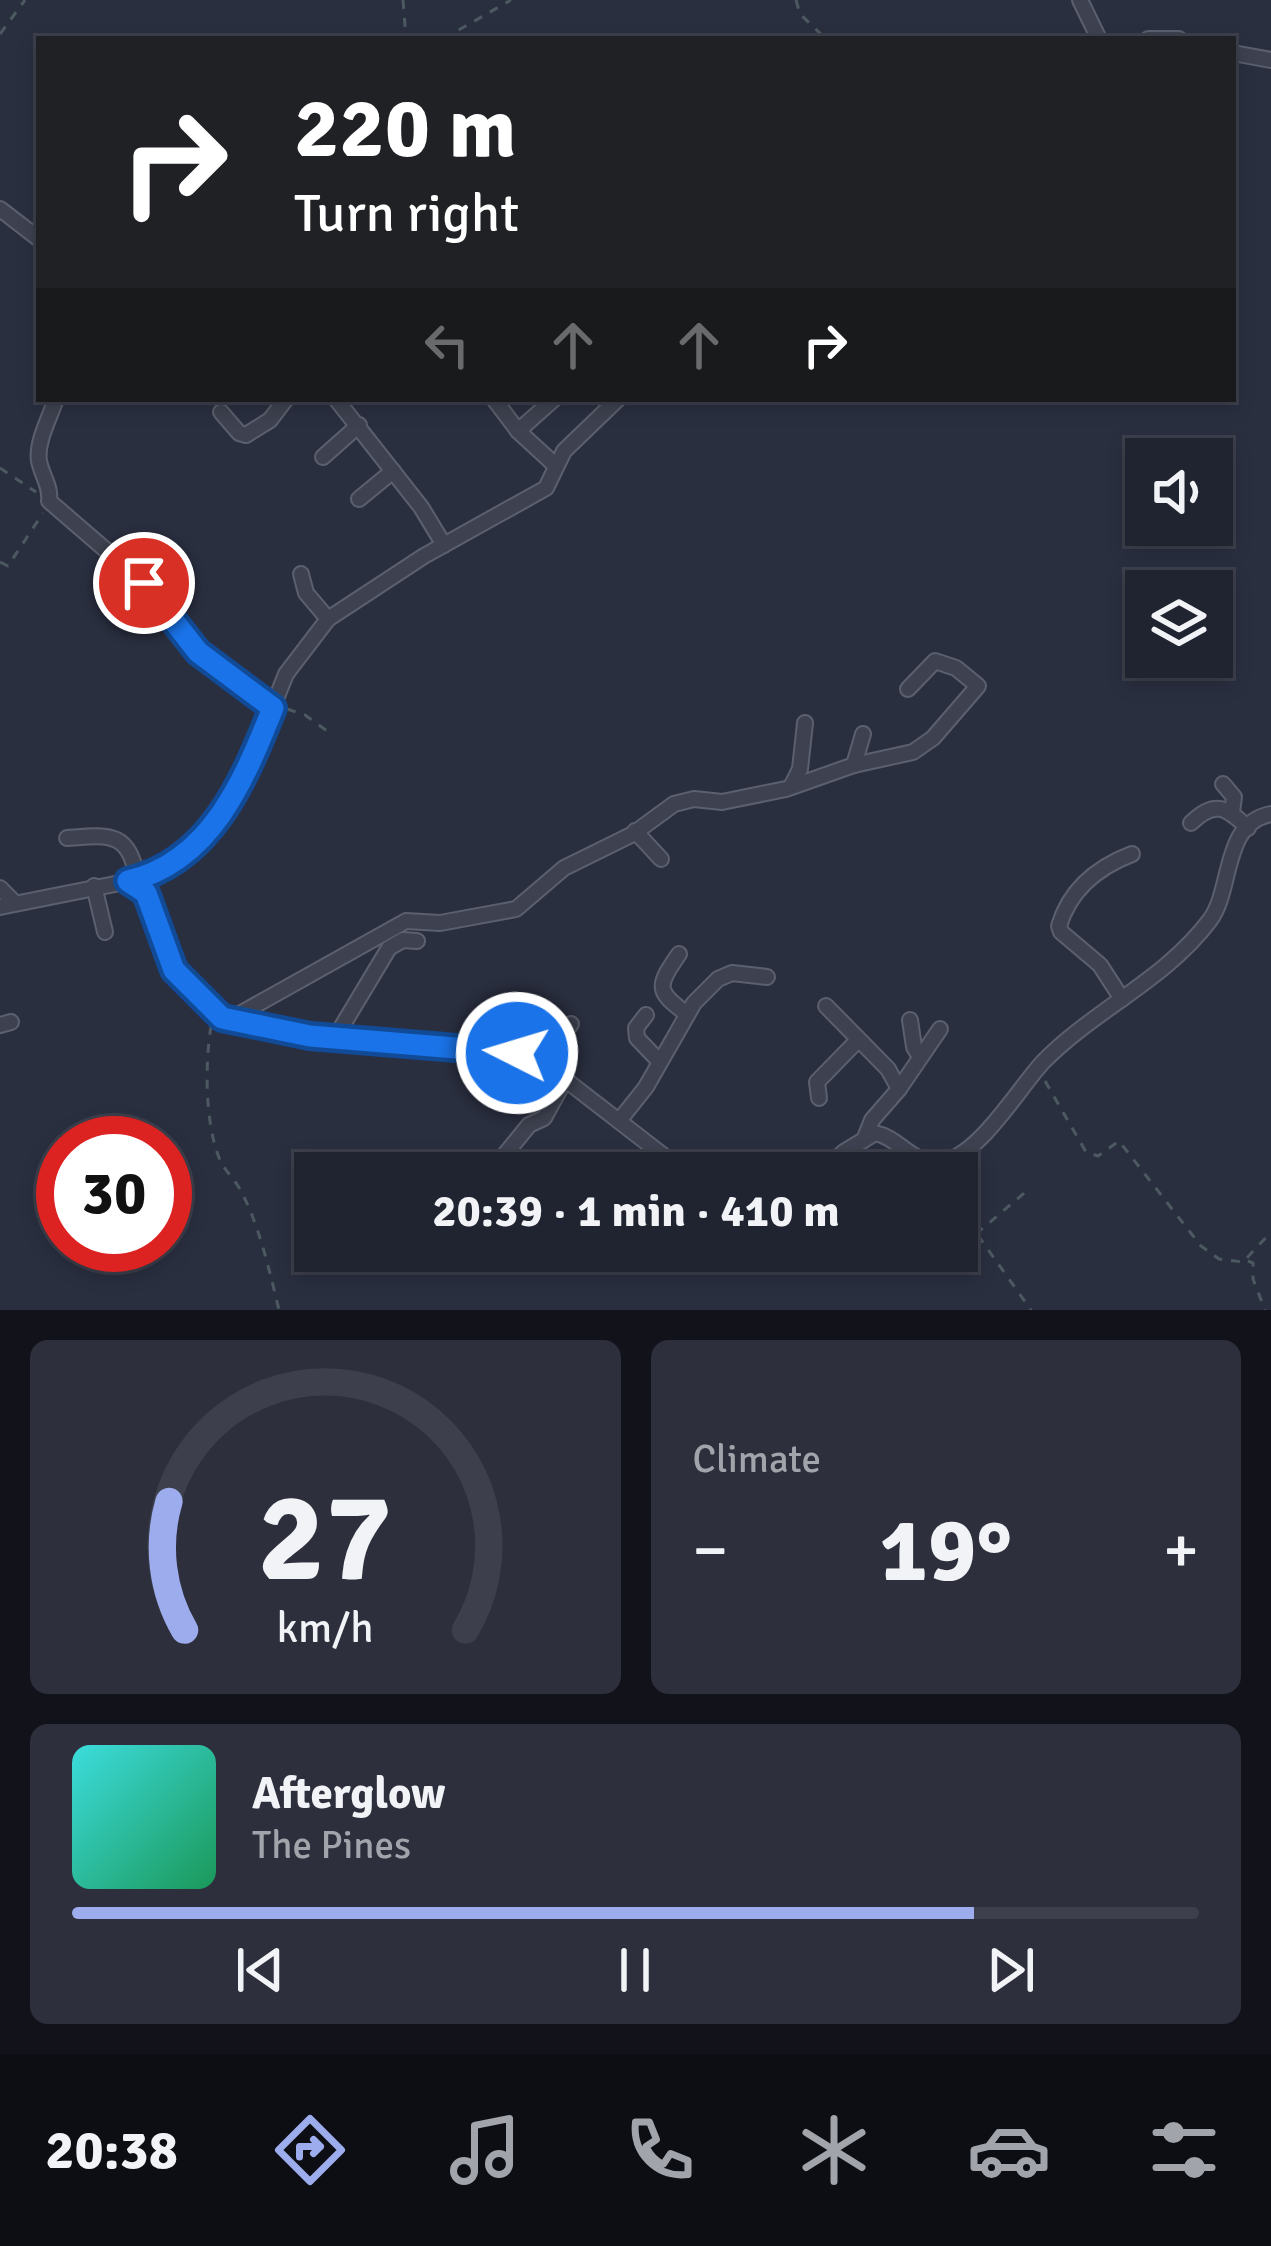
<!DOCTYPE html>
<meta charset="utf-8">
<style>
body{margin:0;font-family:Signika,sans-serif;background:#2d2f3c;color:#f1f3f6;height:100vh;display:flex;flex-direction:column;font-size:45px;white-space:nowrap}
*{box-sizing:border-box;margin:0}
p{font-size:39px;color:#a2a4ab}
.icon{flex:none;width:66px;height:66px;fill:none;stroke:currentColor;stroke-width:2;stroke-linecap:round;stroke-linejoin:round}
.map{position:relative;height:1310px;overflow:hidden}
.side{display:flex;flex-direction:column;gap:30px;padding:30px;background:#12131a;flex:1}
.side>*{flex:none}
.top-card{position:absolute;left:36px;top:36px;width:1200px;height:366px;border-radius:0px;box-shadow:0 6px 18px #0003,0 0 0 3px #3d404c;background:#202124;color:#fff;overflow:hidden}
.buttons{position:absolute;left:1125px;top:438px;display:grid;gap:24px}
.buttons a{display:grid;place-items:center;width:108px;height:108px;border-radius:0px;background:#202330;box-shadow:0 6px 18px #0003,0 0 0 3px #3d404c;font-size:60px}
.speed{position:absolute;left:36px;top:1116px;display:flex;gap:24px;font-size:60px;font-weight:700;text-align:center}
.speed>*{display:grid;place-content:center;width:156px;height:156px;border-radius:50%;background:#202330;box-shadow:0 6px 18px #0003,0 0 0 3px #3d404c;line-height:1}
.speed .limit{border:18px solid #d22;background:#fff;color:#111}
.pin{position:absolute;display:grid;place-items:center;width:102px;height:102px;color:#fff;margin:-51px;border:6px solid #fff;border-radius:50%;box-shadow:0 3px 12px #0007}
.me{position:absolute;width:132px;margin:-66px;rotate:275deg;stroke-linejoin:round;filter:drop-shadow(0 0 9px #0008)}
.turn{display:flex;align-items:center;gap:42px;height:252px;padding:0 60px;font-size:54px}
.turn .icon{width:156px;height:156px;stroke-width:2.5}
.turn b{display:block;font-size:84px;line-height:102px}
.lanes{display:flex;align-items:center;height:114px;padding:0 60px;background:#0003;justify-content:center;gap:60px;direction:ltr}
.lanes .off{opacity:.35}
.big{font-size:90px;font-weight:800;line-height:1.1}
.side .card{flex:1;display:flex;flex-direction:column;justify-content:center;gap:18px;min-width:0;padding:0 42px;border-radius:18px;background:#2d2f3c}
.side .dial{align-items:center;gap:0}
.dial svg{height:312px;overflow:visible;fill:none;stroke:#3d404c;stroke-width:7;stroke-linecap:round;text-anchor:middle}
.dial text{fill:#f1f3f6;stroke:none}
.song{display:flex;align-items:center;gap:36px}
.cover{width:144px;height:144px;border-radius:18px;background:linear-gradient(135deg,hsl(180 70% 55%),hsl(150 70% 35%))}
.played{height:12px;border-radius:6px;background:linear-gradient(90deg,#9daced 80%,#3d404c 80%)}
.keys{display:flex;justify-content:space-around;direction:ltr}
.heat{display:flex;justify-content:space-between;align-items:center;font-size:66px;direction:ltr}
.side .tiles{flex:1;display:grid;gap:30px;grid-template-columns:1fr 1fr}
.card:last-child{grid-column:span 2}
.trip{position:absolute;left:294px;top:1152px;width:684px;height:120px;border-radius:0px;background:#202330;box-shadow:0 6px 18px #0003,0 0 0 3px #3d404c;font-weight:800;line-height:120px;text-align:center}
.dock{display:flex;height:192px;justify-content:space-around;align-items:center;background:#0d0e13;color:#a2a4ab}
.dock .icon{width:84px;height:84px}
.dock .current{color:#9daced}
.dock b{font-size:54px;color:#f1f3f6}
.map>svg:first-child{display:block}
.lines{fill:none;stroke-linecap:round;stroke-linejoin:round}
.street-casing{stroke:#5c5f6d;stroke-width:18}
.path{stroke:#4c5960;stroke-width:3;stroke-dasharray:9 9;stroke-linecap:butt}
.street{stroke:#3e4250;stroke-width:14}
.route-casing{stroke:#114b97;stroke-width:30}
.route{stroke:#1a73e8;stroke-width:21}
</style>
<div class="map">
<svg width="1271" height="1310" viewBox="0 0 1271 1310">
<rect width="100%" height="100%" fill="#2a2f40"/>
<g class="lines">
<g class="street-casing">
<g id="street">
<polyline points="1080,0 1099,39"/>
<polyline points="1148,39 1179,39"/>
<polyline points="1233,53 1271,60"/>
<polyline points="0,209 39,239"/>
<path d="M56,399C50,417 36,442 39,461C42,476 51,486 49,501L144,583L198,652L273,708"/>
<polyline points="336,399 421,507 444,545"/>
<polyline points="494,399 518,431 555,465"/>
<polyline points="221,412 239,433 246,435 270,420 286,399"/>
<polyline points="518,431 554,399"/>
<polyline points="323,457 359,425"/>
<polyline points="359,499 393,471"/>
<polyline points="301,574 306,593 328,619"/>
<polyline points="854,765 863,734"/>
<polyline points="1223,784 1234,797 1232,812"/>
<polyline points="791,787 800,769 805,723"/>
<path d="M1191,823C1215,799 1227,808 1248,828"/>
<polyline points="635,831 661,859"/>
<path d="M67,838C107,835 130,830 137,879"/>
<polyline points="128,881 146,893 174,971 222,1018 310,1036 536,1057 686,1173"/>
<polyline points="94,886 105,932"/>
<polyline points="0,888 15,903"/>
<polyline points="0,907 130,881 175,864 208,832 230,800 251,762 286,674 328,619 424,556 546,488 564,451 618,399"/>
<path d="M679,954C657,986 655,991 687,1014"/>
<path d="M1122,999L1100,965L1061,932L1059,926C1070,889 1098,867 1132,854"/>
<polyline points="826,1006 888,1069 899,1089"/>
<polyline points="646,1015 636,1028 637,1038 659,1061"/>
<polyline points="229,1020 406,921 440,923 516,909 564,868 633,834 674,804 694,799 722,802 786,789 854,765 913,752 933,738 978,686 956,668 935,661 908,689"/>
<polyline points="910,1020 914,1047 920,1057"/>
<polyline points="0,1025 11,1022"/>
<polyline points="335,1038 389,948 403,940 417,941"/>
<polyline points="542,1060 571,1024"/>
<polyline points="819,1098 817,1082 858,1040"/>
<polyline points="619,1121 646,1087 694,1003 718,979 732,973 767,977"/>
<polyline points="864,1140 872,1120 899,1089 940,1029"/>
<polyline points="503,1157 529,1125 544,1118 566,1078"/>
<path d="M821,1173L844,1152L875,1133C900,1138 912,1165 940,1162C977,1159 1018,1089 1043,1062C1095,1009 1165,980 1210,920C1233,889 1222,823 1271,814"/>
</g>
</g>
<g class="path">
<polyline points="403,0 406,39"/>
<polyline points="796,0 800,14 826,39"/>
<polyline points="0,34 25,0"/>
<polyline points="443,39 511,0"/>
<polyline points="0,468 36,492"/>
<polyline points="0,562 8,566 43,513"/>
<polyline points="287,709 305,715 330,733"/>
<path d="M211,1026C205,1064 205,1119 218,1155C223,1169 231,1175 238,1186C258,1219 270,1273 279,1310"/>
<polyline points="1045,1081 1086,1152 1098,1156 1119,1141 1201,1246 1219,1259 1243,1262 1271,1232"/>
<polyline points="957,1206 1031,1310"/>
<polyline points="976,1234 1029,1189"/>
<polyline points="1248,1261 1253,1263 1253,1279 1265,1310"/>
</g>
<use href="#street" class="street"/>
</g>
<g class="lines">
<g class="route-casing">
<path id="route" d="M144,583L198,652L273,708C244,780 211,862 128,881L146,893L174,970L222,1018L310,1036L517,1053"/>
</g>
<use href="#route" class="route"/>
</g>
</svg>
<div class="buttons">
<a><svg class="icon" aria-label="sound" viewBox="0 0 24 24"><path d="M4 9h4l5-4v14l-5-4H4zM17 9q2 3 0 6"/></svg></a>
<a><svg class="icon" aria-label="layers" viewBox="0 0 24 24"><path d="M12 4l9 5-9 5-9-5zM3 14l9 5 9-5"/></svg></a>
</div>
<div class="speed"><div class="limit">30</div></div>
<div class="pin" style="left:144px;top:583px;background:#d93025"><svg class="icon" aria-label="arrive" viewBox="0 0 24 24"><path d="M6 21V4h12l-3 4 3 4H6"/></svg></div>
<svg class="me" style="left:517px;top:1053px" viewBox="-20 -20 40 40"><circle r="17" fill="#1a73e8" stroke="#fff" stroke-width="3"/><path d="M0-11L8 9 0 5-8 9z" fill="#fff"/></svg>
<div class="trip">20:39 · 1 min · 410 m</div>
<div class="top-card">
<div class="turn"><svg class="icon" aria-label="right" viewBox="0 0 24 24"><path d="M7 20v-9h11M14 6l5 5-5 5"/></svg><div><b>220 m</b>Turn right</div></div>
<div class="lanes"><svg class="icon off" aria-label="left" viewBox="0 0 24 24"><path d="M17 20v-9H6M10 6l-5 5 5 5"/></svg><svg class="icon off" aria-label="ahead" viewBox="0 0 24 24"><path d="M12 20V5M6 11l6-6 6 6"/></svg><svg class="icon off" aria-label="ahead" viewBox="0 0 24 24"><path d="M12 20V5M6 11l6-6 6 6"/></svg><svg class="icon" aria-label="right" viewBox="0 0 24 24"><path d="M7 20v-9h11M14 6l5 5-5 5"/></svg></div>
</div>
</div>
<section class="side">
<div class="tiles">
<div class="card dial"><svg viewBox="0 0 100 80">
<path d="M14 69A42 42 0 1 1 86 69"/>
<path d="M14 69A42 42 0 0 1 10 36" stroke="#9daced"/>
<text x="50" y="56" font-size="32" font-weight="700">27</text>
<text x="50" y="72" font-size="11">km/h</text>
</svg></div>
<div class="card"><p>Climate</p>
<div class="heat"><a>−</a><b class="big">19°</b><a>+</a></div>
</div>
<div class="card">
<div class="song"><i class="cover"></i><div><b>Afterglow</b><p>The Pines</p></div></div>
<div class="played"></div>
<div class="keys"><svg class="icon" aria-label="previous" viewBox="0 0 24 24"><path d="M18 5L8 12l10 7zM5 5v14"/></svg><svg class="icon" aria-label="pause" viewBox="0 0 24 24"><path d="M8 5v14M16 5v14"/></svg><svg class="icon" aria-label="next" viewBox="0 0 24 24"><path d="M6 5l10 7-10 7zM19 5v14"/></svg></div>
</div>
</div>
</section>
<nav class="dock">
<b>20:38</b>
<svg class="icon current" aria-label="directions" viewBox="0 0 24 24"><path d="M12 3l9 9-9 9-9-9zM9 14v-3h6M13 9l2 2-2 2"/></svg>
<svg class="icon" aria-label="music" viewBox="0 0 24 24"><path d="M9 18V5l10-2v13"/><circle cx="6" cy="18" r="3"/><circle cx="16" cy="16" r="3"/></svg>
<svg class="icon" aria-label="phone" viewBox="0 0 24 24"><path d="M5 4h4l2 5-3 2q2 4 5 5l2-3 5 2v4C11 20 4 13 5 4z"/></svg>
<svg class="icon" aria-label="climate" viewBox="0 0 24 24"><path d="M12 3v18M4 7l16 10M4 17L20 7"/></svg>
<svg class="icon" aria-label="car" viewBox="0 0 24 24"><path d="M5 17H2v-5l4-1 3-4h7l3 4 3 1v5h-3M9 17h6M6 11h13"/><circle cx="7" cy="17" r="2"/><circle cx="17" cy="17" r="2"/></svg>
<svg class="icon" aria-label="filters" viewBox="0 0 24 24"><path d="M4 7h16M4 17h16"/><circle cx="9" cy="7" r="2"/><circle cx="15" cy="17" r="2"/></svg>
</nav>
